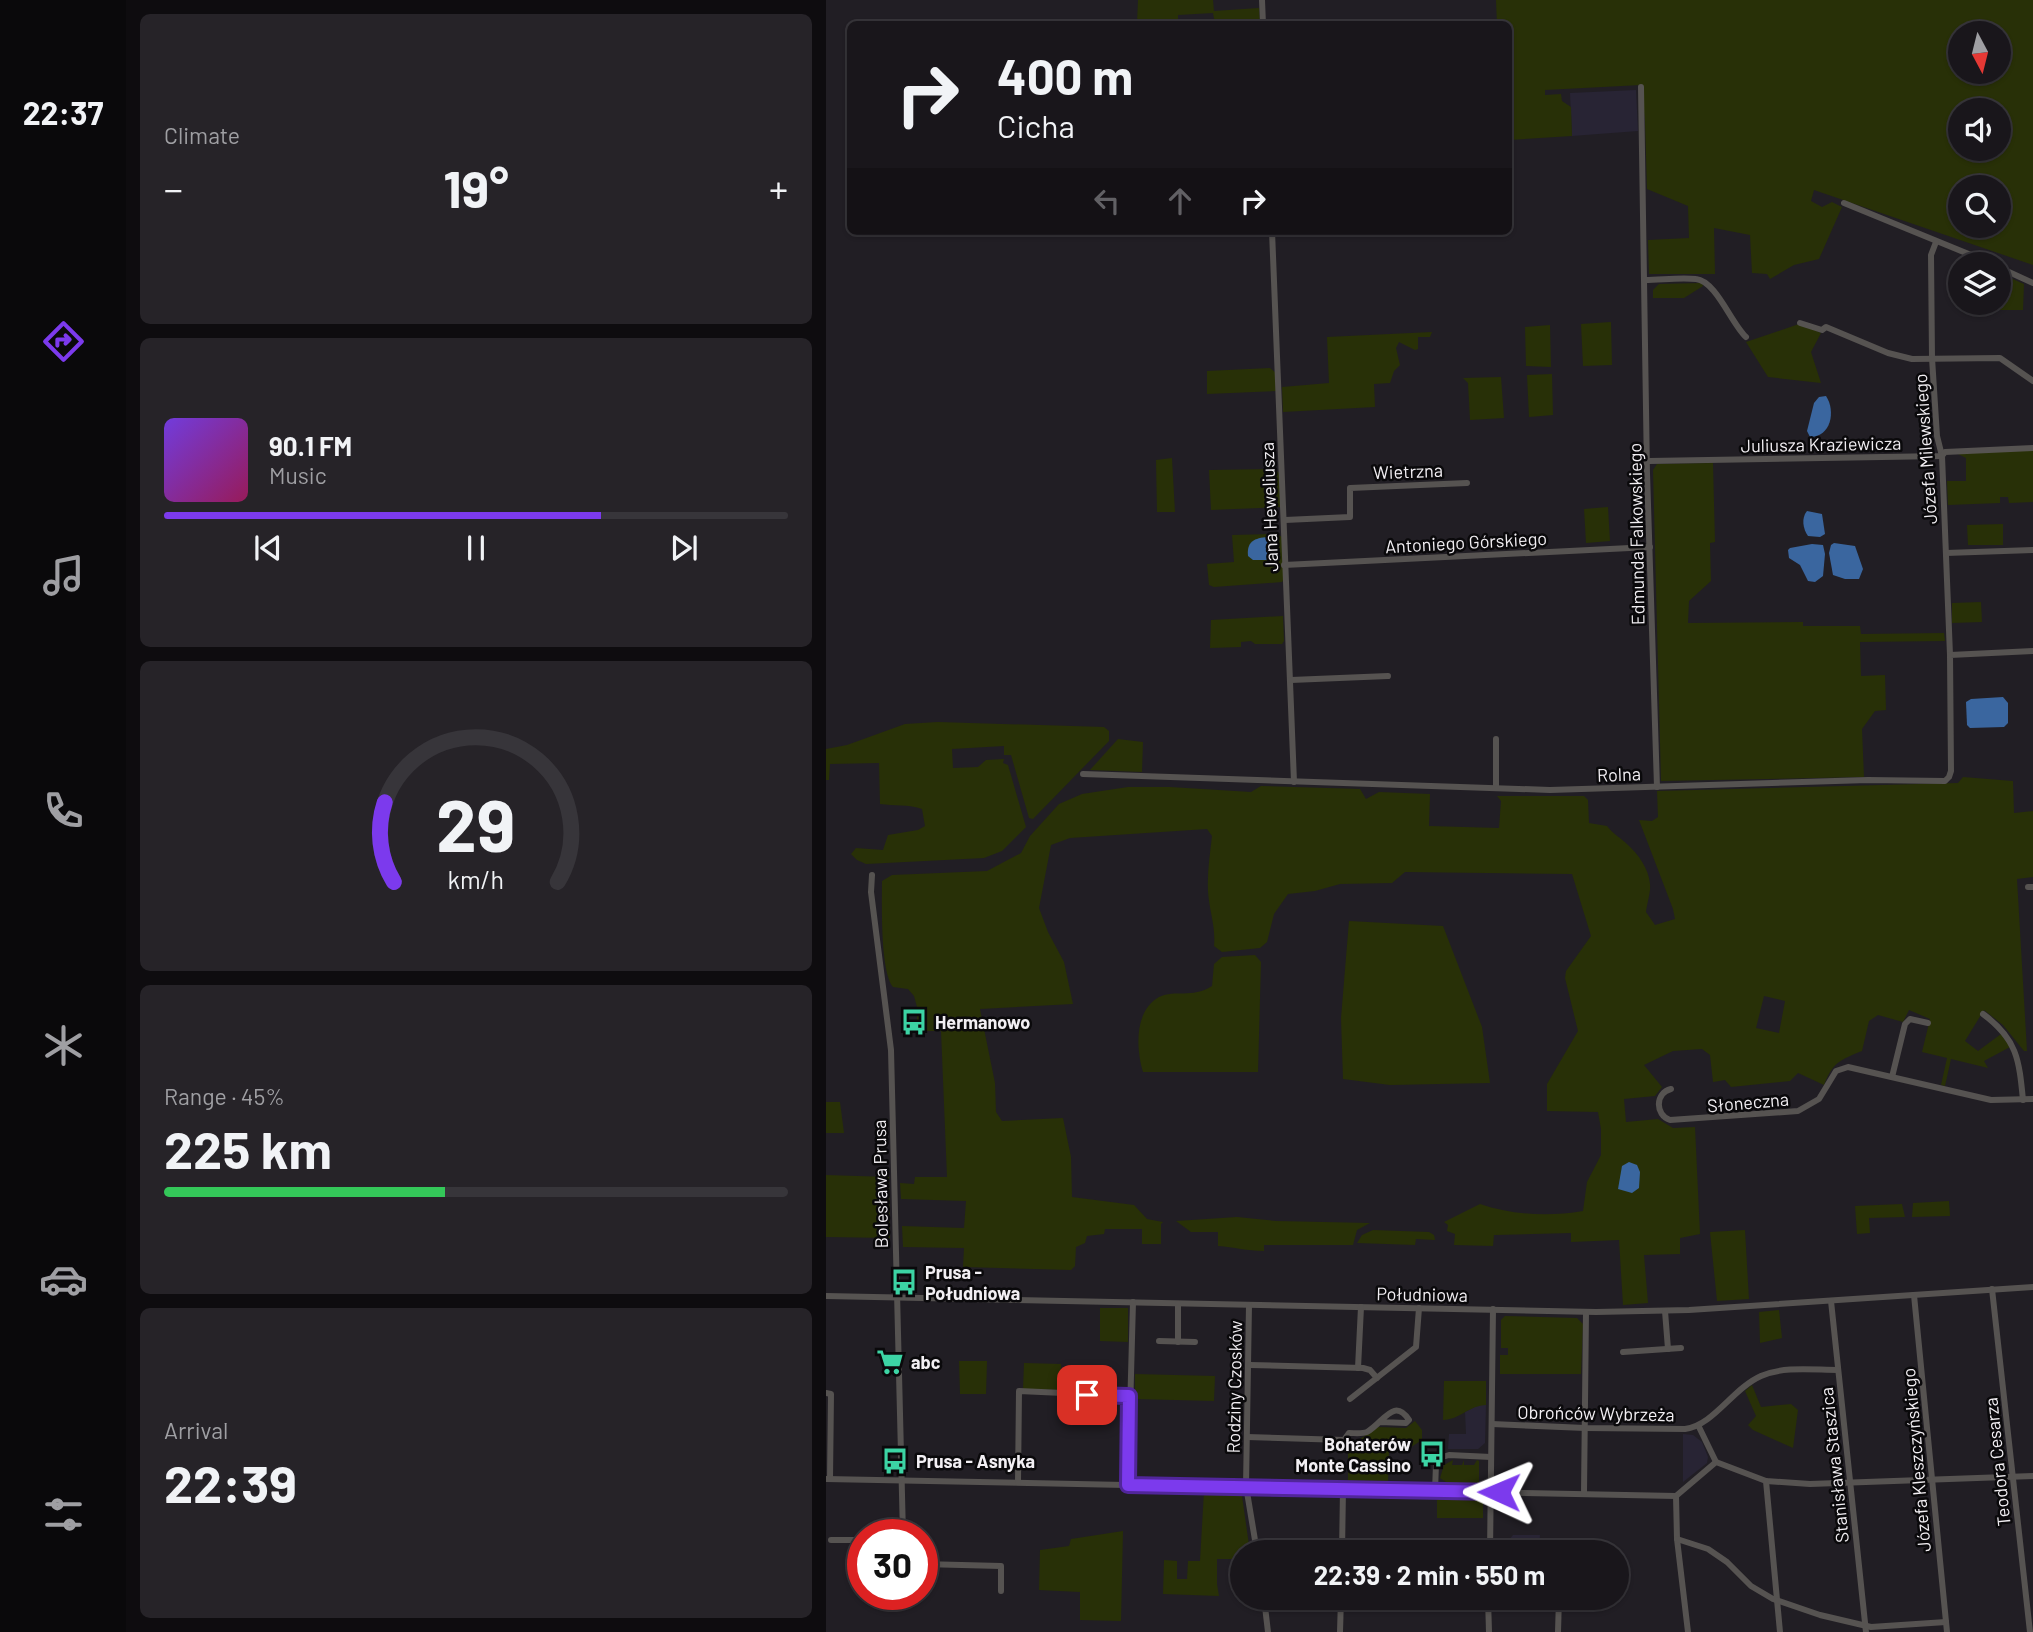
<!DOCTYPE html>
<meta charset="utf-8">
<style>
body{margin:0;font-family:Barlow,sans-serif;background:#262328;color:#f1f3f6;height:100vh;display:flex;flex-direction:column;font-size:26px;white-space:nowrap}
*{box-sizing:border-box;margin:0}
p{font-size:23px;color:#9f9fa3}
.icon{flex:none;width:38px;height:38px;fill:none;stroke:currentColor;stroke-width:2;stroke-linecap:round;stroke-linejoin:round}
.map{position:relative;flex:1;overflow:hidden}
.panel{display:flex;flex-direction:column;gap:14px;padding:14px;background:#0e0c0f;width:700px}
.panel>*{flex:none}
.guide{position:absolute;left:21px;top:21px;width:665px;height:214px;border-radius:10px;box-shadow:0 2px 5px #0004,0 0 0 2px #37353a;background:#19161b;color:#f1f3f6;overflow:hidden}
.needle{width:46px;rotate:173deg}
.tools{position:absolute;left:1122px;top:21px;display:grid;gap:14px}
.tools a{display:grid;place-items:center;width:63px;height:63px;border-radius:50%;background:#19161b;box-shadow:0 2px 5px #0004,0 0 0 2px #37353a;font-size:35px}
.speed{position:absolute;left:21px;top:1519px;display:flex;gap:14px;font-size:35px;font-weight:700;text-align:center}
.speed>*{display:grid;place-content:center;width:91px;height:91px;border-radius:50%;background:#19161b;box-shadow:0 2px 5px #0004,0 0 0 2px #37353a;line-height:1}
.speed .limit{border:10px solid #d22;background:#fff;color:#111}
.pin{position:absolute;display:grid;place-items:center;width:60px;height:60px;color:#fff;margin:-30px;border-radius:14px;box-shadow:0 4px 10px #0006}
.me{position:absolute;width:77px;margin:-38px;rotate:271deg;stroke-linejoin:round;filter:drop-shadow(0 0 5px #0008)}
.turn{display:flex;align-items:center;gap:24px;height:147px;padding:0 35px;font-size:32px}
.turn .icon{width:91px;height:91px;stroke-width:2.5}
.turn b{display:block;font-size:49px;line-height:60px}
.lanes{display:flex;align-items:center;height:66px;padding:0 35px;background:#0003;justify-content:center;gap:35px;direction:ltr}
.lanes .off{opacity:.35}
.big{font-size:52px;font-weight:700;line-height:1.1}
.panel .widget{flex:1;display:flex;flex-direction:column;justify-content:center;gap:10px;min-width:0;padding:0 24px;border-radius:10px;background:#262328}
.panel .dial{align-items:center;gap:0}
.dial svg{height:182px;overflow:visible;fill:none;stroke:#37353a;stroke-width:7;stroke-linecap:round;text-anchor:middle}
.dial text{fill:#f1f3f6;stroke:none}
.song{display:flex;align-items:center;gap:21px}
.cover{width:84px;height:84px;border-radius:10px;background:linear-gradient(135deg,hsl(260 70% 55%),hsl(330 70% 35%))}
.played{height:7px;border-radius:4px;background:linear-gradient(90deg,#7c3aed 70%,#37353a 70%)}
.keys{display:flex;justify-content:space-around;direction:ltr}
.heat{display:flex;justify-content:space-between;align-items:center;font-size:38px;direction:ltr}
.charge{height:10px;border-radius:5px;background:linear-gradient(90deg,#34c759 45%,#37353a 0)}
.trip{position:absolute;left:404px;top:1540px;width:399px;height:70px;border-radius:35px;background:#19161b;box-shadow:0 2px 5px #0004,0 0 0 2px #37353a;font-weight:700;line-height:70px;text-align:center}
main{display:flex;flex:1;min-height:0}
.menu{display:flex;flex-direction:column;width:126px;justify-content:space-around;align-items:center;background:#0a090b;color:#9f9fa3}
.menu .icon{width:49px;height:49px}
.menu .on{color:#7c3aed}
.menu b{font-size:32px;color:#f1f3f6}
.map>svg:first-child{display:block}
.commercial{fill:#282434}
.green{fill:#283007;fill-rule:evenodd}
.water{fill:#3a669f}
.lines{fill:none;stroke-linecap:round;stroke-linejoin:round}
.street{stroke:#565351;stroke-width:6}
.route-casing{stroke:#51269a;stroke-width:18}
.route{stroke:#7c3aed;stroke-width:12}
.labels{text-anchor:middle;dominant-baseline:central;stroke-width:5;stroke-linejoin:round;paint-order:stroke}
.street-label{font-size:18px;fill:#f2eff3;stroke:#0a090b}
.poi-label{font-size:18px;font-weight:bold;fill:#f2eff3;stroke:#0a090b;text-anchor:start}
</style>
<main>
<nav class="menu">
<b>22:37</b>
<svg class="icon on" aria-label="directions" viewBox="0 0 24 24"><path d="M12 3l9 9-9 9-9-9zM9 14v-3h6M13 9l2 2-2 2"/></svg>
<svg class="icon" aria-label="music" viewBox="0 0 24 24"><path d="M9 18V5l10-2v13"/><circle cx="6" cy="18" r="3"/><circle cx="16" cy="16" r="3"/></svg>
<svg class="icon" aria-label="phone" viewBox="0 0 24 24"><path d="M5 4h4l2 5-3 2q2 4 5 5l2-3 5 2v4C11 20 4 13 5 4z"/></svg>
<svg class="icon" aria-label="climate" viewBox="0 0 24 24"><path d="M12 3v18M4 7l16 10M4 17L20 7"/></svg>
<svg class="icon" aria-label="car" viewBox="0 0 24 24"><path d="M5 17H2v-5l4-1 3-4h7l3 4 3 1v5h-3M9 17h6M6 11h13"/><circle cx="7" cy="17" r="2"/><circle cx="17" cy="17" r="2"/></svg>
<svg class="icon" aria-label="filters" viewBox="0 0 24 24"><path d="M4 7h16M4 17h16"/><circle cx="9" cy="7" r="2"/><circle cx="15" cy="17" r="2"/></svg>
</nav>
<section class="panel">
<div class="widget"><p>Climate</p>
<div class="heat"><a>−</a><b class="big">19°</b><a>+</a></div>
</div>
<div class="widget">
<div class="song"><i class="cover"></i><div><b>90.1 FM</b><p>Music</p></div></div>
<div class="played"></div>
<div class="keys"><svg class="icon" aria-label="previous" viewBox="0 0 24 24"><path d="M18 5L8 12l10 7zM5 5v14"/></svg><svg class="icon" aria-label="pause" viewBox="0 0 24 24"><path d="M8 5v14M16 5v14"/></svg><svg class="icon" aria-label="next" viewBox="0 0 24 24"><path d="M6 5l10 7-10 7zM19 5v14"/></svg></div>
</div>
<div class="widget dial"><svg viewBox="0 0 100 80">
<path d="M14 69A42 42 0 1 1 86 69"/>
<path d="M14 69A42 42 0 0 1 10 34" stroke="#7c3aed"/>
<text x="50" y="56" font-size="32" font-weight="700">29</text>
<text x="50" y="72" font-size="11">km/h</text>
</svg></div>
<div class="widget"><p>Range · 45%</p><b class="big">225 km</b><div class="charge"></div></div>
<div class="widget"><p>Arrival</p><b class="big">22:39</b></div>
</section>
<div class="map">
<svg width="1207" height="1632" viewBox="0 0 1207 1632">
<rect width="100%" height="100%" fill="#211e24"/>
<g class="commercial">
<polygon points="810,90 812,131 746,136 744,93"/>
<polygon points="652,1405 660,1405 659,1443 652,1449 622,1449 623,1434 640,1434 639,1412"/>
<polygon points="857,1434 867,1435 876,1442 882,1457 881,1463 857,1482"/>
<polygon points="687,1535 714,1535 713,1552 670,1552 670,1542 681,1542"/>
</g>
<g class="green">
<polygon points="312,0 387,0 388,11 433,8 434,24 389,24 387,13 352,15 352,24 311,24"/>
<path d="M670,0H1207V265L988,190L985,201L996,207L1006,202L1016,207L993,259L968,265L944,279L941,274L926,273L924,235L888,228L889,274H823L822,240L863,238L862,206L821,189L819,121L815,85L719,90V95L735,94L736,101L745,107L746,136L683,140L682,24H671ZM1134,33H1172V72H1134ZM1134,110H1172V149H1134ZM1134,187H1172V226H1134Z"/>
<polygon points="1173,273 1198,284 1197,310 1140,310 1140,303 1172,303"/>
<polygon points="876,283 877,286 858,298 827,298 827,290 833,284"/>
<polygon points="785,322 786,365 757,366 755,324"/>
<polygon points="973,324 995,333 985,352 995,383 942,377 920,342"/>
<polygon points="724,325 725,367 700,366 699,327"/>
<polygon points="606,332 604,337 592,337 592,349 589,350 573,342 570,348 574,365 568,371 564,383 548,384 549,407 457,412 456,387 503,383 501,337"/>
<polygon points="444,368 450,373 451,391 381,394 381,371"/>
<polygon points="726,374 727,415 703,417 701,375"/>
<polygon points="675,377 678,418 644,420 642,383 637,378"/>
<polygon points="1207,450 1207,502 1183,503 1182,497 1174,497 1174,503 1122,505 1121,481 1140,481 1140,458 1130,453"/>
<polygon points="346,458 349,512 331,512 330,460"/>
<polygon points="887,463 889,542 884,543 885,581 863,601 862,623 977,622 977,626 1034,626 1035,634 1118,633 1119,641 1034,642 1035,676 1059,675 1060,710 1049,711 1036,729 1038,777 835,781 827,470 831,464"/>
<polygon points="449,469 454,474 456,507 385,510 383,470"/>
<polygon points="782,507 784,541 760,543 758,509"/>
<polygon points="1177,524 1177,545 1142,545 1141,525"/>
<polygon points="451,534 456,537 458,579 456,582 388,587 383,585 381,564 408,562 406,535"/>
<polygon points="1155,602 1156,622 1126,623 1126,603"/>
<polygon points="457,616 458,641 456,644 429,644 425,641 415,642 415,647 384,648 385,620"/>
<path d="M112,722L278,727L283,731V741L207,819L203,818L185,755H178V746L126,749L127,768L152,767L160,760L178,759L177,763L182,765L200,827L176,851L158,858L40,864L31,860L25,854L30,848L57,850L62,835L92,830L99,826L96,809C83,804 68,806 54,804L53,763L4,764L3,780H0V749L21,745L79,724Z"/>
<polygon points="292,739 317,742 316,772 264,770"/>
<path d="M1137,777L1187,781L1188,813L1207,811V877L1191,879L1201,1051H1198L1177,1025L1158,1010L1139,1041L1152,1051L1175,1034L1184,1047L1158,1061L1162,1068L1125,1059L1119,1086L1115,1085L1121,1058L1096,1052L1104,1019L1083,1010L1077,1022L1052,1015L1043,1021L1036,1051C1014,1060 1007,1062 998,1085L972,1073L964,1081L905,1087L899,1080L887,1082L884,1055L876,1049L847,1051L818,1065L836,1087L829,1096L798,1099L800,1122L832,1119L847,1128L869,1127L874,1234L854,1238V1254L818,1255L822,1303L797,1305L793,1240L745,1242V1233L668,1235L667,1246L628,1245L629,1234L621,1231L622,1225L618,1222L654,1204C686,1215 723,1217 757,1211L761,1182L775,1155V1129L772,1112L721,1111V1084L752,1031L739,978L740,971L765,936L746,874L579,872L566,883L514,884L489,891L462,894L448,914L441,942L434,948L396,952L388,946C390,927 383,910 382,891C381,873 384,854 386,836L381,829L244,838L225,845L213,908L222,932L238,962L247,1004L154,1009L169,1083L170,1112L176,1121L237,1118L245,1157L246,1197L308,1205L321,1219L337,1222L335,1224V1244H316V1229H279L278,1234L261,1236L259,1243L250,1247L249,1266L245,1270L137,1267L138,1248L77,1247L76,1226L138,1228L140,1201L75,1199L74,1183L88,1184L89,1177H121L115,1031H95L80,1028V1026H87L91,1020V1007L88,996L82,989L67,987C54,971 56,903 56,881L66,875L161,871L195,853L204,836L233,804L256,794L302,787H344L425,792L435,786L534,789L540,799L553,792L604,794L603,826L673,828L675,801L671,796H758L762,800L763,823L781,826C788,835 794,837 802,845C812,854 823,869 824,884C825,892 821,903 820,912L829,925L849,919L847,909L813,820L826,821L832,817L831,791L1132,783ZM938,996L959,1001L953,1033L930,1028Z"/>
<polygon points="523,921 617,926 656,1027 664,1083 564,1085 517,1079 515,1018"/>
<path d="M429,955L435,962L432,1072H317C310,1049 308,1011 333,997C350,989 365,999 386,986L388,964L396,957Z"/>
<polygon points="0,1102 14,1102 18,1133 0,1133"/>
<polygon points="0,1175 63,1177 64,1238 0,1237"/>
<polygon points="1123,1201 1124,1216 1086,1217 1087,1203"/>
<polygon points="1076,1204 1079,1217 1043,1218 1044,1233 1031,1234 1029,1206"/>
<path d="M411,1217L450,1221L544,1223L531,1230L527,1245H438V1251C421,1251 408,1247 392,1246V1232H365L350,1221Z"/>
<polygon points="547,1230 603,1232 608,1235 609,1240 590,1239 589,1245 531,1243 536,1235"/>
<polygon points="919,1230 923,1299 891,1301 884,1232"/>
<polygon points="274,1308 302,1308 302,1342 274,1341"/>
<polygon points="953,1310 956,1338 934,1343 933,1312"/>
<polygon points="679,1316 751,1318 757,1324 755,1374 674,1374 674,1355 682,1355 682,1348 675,1348 675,1320"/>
<polygon points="133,1361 161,1361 160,1394 134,1394"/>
<polygon points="198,1363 235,1364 235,1390 197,1389"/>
<polygon points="309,1374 389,1376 388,1401 309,1399"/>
<path d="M618,1381H660V1405C644,1405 633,1420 617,1420Z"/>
<polygon points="926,1385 935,1407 965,1404 972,1410 967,1448 927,1430 922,1425 930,1416 919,1391"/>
<polygon points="589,1421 596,1430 596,1440 579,1451 563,1451 562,1484 522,1483 522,1447 552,1427 580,1428"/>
<polygon points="627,1460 626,1465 636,1465 638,1460 638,1465 648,1465 651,1460 653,1461 653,1483 650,1485 623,1484 614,1478 618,1465"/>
<polygon points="378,1491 411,1492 416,1496 424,1552 416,1552 416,1559 391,1559 391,1584 393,1596 337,1594 338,1560 351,1561 351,1579 361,1579 362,1561 374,1561"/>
<polygon points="611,1497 654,1498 657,1502 657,1518 611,1518"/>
<polygon points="297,1531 295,1621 254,1620 254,1592 213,1590 214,1550 243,1546 245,1539"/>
</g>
<g class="water">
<path d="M1000,396C1010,411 1005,437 984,437L981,431L988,403L993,397Z"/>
<path d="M981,511L996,514L999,534L994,537L982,536C977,529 975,518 981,511Z"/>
<path d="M448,537L452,542L449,554L440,560H427L422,556C420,538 434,537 448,537Z"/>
<polygon points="1008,543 1029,546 1037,569 1033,579 1019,579 1007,575 1003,553 1005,545"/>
<polygon points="986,544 997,545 999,554 997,576 989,582 982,581 974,565 963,558 962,550 964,548"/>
<polygon points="1177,697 1182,703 1182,723 1178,727 1144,728 1141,725 1140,702 1145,699"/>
<polygon points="803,1162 811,1165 814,1172 813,1188 806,1193 792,1189 796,1166"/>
</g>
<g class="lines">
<g class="street">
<polyline points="436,0 437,24"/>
<polyline points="815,87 821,473 831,787"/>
<polyline points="1018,203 1167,264"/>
<polyline points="446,231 468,782"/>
<polyline points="1110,242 1105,255 1106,358 1111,436 1116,456 1124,655"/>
<polyline points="1172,267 1207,283"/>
<path d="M819,280C835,280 854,277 870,279C890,281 905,323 920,337"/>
<polyline points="974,323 996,330 1000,327 1062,353 1086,359 1174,358 1207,381"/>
<polyline points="823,461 1116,456 1119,452 1207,448"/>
<polyline points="459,520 524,517 524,488 641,483"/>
<polyline points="1120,553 1207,550"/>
<polyline points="458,565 824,547"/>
<polyline points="465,680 562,676"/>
<polyline points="670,739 670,788"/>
<polyline points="257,774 724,790 1042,780 1119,781 1123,777 1125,771 1124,655 1207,651"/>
<polyline points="46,875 45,892 65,1050 77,1535"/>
<polyline points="1202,887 1207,887"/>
<path d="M1157,1014C1191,1039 1193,1059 1197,1100"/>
<polyline points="1066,1077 1079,1024 1084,1019 1102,1023"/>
<path d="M845,1089C829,1093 829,1115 844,1120L972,1111L993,1099L1010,1071L1022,1067L1165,1100L1207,1099"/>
<polyline points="1166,1289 1204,1632"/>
<polyline points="1088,1295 1121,1632"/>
<polyline points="0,1296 770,1312 863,1310 1207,1287"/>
<polyline points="1005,1301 1040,1632"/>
<polyline points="423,1305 420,1486 431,1552"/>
<polyline points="839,1311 842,1349"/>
<polyline points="333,1341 369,1342"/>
<polyline points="352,1342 352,1304"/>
<polyline points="797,1352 855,1348"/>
<polyline points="424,1365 537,1368 544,1370 551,1378"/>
<polyline points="532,1368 535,1307"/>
<polyline points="0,1393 5,1394 4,1479"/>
<polyline points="524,1399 590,1347 593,1308"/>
<path d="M666,1424L759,1428L859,1429C888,1425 906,1389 935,1376C958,1366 987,1370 1012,1370"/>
<polyline points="873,1427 890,1462"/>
<path d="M421,1437L518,1440L523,1433C529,1433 536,1434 541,1432C558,1422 568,1397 583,1420L580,1423L554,1422"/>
<polyline points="0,1479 850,1496 890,1462 940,1481 984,1484 1207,1476"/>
<polyline points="940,1481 954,1632"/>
<polyline points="192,1482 193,1391 303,1396"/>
<polyline points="302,1485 307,1302"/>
<polyline points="609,1491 610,1464 613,1458 623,1455 665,1457"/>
<polyline points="758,1493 760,1312"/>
<polyline points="850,1496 851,1539 862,1632"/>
<polyline points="851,1539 882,1549 901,1562 925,1586 947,1599 994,1615 1045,1627 1120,1622"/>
<polyline points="5,1540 37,1540"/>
<polyline points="430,1545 516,1546"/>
<polyline points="516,1552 517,1489"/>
<polyline points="664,1552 667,1309"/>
<polyline points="96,1564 175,1566 175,1591"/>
<polyline points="438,1598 442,1632"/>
<polyline points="662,1598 663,1632"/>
<polyline points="440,1609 475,1602 515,1604"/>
<polyline points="514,1632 515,1598"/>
<polyline points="732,1632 733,1598"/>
</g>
</g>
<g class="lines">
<g class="route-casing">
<polyline id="route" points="261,1395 303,1396 302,1485 673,1492"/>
</g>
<use href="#route" class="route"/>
</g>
<defs>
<g id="bus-bare" transform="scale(2.1)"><path d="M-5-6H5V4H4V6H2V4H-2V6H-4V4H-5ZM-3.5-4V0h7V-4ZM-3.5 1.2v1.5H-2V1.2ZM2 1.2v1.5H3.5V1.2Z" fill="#3cd4a4" stroke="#0a090b" stroke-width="2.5" paint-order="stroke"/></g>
<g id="supermarket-bare" transform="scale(2.1)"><path d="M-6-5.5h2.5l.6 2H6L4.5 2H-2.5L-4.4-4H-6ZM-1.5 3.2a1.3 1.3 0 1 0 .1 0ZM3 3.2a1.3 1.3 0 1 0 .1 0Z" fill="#3cd4a4" stroke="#0a090b" stroke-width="2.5" paint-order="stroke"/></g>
</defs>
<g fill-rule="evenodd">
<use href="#bus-bare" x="88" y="1022"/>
<use href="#bus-bare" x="78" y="1282"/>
<use href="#supermarket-bare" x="64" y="1362"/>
<use href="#bus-bare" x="606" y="1454"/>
<use href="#bus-bare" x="69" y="1461"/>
</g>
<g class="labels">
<g class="street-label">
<text transform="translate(995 444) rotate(-1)">Juliusza Kraziewicza</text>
<text transform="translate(1099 449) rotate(-94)">Józefa Milewskiego</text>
<text transform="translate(582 471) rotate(-2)">Wietrzna</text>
<text transform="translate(443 507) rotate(-92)">Jana Heweliusza</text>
<text transform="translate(810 534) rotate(-91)">Edmunda Falkowskiego</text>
<text transform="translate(640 542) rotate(-3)">Antoniego Górskiego</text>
<text transform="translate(793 774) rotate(-2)">Rolna</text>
<text transform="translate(922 1102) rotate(-5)">Słoneczna</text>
<text transform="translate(54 1184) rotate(-91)">Bolesława Prusa</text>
<text transform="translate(596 1294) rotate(1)">Południowa</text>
<text transform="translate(408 1387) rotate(-89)">Rodziny Czosków</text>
<text transform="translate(770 1413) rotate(1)">Obrońców Wybrzeża</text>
<text transform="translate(1090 1460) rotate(-95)">Józefa Kleszczyńskiego</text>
<text transform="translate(1171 1462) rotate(-96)">Teodora Cesarza</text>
<text transform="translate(1008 1465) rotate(-96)">Stanisława Staszica</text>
</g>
<g class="poi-label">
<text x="109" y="1022">Hermanowo</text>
<text x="99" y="1272">Prusa -<tspan x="99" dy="21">Południowa</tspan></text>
<text x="85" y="1362">abc</text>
<text x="585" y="1444" text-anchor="end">Bohaterów<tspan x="585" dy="21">Monte Cassino</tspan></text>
<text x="90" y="1461">Prusa - Asnyka</text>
</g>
</g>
</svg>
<div class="tools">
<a><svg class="needle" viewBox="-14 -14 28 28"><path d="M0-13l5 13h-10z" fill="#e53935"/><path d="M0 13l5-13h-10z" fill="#9f9fa3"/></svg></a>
<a><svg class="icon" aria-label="sound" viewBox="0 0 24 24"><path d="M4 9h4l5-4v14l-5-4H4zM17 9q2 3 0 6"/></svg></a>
<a><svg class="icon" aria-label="search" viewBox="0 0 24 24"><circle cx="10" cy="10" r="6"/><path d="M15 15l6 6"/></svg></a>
<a><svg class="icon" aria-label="layers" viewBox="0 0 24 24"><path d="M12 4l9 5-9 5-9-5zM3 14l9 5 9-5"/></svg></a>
</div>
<div class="speed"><div class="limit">30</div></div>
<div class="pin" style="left:261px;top:1395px;background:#d93025"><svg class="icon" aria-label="arrive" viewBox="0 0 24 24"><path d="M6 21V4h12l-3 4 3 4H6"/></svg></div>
<svg class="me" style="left:673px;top:1492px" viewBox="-20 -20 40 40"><path d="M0-17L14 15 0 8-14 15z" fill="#7c3aed" stroke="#fff" stroke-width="4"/></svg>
<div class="trip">22:39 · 2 min · 550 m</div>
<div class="guide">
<div class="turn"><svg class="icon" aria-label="right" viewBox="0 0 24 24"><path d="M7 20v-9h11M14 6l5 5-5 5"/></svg><div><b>400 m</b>Cicha</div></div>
<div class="lanes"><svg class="icon off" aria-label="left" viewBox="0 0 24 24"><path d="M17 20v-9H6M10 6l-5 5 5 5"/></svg><svg class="icon off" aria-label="ahead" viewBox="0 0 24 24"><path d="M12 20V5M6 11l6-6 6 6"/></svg><svg class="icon" aria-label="right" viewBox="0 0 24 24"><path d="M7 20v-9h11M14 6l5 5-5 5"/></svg></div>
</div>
</div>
</main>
